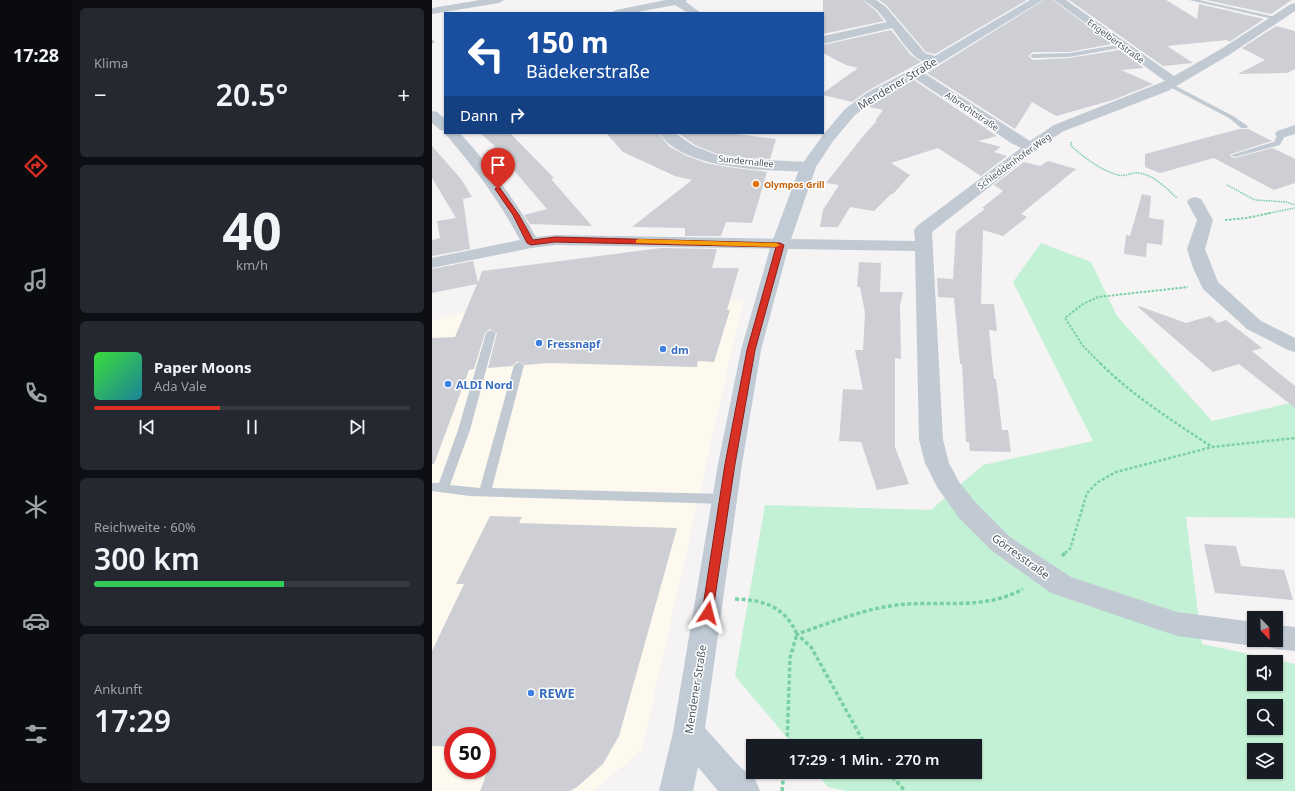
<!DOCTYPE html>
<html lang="de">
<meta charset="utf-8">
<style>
body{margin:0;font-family:"Noto Sans",sans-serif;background:#242831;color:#f1f3f6;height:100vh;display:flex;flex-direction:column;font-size:15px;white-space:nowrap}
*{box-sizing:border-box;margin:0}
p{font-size:13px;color:#9ea1a6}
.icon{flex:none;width:22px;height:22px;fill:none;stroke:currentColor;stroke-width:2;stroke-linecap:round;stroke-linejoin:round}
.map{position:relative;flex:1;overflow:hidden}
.sheet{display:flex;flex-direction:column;gap:8px;padding:8px;background:#0d0f14;width:360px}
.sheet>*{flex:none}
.top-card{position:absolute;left:12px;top:12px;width:380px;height:122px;border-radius:0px;box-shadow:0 1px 3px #0004;background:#1a4fa0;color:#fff;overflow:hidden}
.needle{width:26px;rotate:157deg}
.tools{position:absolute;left:815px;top:611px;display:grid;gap:8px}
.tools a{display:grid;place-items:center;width:36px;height:36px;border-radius:0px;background:#171b24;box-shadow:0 1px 3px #0004;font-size:20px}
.speed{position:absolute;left:12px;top:727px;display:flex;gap:8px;font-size:20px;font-weight:700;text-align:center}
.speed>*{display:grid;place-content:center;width:52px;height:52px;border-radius:50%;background:#171b24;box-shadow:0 1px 3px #0004;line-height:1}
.speed .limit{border:6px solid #d22;background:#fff;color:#111}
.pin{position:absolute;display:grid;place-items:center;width:34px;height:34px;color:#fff;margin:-41px -17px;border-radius:50% 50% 50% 0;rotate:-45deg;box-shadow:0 0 4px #0007}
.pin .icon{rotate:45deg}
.me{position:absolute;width:44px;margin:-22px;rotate:9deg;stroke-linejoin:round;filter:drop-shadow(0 0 3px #0008)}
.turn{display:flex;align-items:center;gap:14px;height:84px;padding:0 16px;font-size:18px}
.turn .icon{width:52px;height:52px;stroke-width:2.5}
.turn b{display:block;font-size:28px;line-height:34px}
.then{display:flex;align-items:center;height:38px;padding:0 16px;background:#0003;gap:8px;font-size:15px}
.big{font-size:30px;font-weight:600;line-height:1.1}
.sheet .card{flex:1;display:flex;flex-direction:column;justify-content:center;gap:6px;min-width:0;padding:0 14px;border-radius:6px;background:#242831}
.sheet .dial{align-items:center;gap:0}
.dial b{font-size:52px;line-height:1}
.song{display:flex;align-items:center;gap:12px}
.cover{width:48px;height:48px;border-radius:6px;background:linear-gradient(135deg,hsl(120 70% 55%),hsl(190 70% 35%))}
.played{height:4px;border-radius:2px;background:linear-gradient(90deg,#d93025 40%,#363941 40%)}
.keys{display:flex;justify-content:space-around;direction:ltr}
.heat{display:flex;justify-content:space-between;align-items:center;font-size:22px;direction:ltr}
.charge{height:6px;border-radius:3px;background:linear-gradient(90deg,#34c759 60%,#363941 0)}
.trip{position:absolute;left:314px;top:739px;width:236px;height:40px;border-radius:0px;background:#171b24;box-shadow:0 1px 3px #0004;font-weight:600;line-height:40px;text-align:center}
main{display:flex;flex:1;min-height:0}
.dock{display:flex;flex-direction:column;width:72px;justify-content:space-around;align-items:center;background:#090b0e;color:#9ea1a6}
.dock .icon{width:28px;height:28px}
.dock .on{color:#d93025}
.dock b{font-size:18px;color:#f1f3f6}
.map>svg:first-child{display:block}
.commercial{fill:#fdf9ef;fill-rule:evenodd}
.green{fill:#c3f1d5;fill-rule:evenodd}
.building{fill:#cdcfd5}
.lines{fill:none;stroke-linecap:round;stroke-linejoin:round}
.path-far3{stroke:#7ad0a6;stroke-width:1.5;stroke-dasharray:1.5 1;stroke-linecap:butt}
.path-far2{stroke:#7ad0a6;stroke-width:2;stroke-dasharray:2.5 1.5;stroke-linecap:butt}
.path-far1{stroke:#7ad0a6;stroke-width:2.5;stroke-dasharray:3 2;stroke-linecap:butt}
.path{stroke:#7ad0a6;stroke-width:3.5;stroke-dasharray:4 2.5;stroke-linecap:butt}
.lane{fill:#c1cad2;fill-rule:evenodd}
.street{fill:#c1cad2;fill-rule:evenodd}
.secondary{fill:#c1cbd6;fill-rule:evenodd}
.route{fill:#d93025;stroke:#8d1f18}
.slow{fill:#f59e0b}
.food-dot{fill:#e8710a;stroke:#fff;stroke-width:1.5}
.shop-dot{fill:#3f7fe0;stroke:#fff;stroke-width:1.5}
.labels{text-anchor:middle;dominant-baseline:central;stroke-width:3;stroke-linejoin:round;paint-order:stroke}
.far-street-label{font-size:9px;fill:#4a5661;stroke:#fff}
.far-food-label{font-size:9px;font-weight:bold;fill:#c56008;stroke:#fff;text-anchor:start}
.street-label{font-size:11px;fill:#4a5661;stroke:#fff}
.shop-label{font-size:11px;font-weight:bold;fill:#366cbe;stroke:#fff;text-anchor:start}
.near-shop-label{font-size:13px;font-weight:bold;fill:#366cbe;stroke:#fff;text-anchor:start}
</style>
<main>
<nav class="dock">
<b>17:28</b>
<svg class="icon on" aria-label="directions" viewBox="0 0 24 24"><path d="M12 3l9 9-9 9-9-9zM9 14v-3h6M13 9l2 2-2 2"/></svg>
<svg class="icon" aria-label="music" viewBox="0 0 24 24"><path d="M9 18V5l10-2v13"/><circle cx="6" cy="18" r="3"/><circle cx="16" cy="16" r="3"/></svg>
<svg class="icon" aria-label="phone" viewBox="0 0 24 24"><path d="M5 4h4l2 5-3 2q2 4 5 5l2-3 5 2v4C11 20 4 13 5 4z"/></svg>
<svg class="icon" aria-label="climate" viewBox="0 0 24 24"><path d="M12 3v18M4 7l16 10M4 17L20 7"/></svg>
<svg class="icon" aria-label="car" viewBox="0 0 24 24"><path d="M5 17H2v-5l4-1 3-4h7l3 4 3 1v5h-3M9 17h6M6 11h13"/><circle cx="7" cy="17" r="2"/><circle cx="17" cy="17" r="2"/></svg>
<svg class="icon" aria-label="filters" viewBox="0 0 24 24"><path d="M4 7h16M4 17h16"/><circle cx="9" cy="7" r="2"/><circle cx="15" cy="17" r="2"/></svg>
</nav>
<section class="sheet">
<div class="card"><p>Klima</p>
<div class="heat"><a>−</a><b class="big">20.5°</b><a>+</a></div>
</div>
<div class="card dial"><b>40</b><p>km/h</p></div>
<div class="card">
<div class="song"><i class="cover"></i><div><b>Paper Moons</b><p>Ada Vale</p></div></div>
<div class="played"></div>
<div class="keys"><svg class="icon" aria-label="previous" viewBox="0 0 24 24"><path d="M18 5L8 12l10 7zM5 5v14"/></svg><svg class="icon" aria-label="pause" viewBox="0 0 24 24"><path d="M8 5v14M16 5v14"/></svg><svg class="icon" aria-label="next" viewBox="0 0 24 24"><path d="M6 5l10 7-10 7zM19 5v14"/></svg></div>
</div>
<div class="card"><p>Reichweite · 60%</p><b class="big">300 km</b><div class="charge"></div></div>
<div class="card"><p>Ankunft</p><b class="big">17:29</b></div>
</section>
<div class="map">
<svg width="863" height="791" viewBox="0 0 863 791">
<rect width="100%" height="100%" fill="#f5f3f3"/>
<path class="commercial" d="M86,300L311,301L210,749L162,791H0V320ZM21,736H55V770H21Z"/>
<path class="green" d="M609,243L659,262L685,316L780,421L863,402V518L754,517L770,644L863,664V791H414L396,787L384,772H543V746H362L303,676L333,505L499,510L551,465L661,441L581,282ZM822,662H844V684H822ZM822,706H844V728H822ZM822,750H844V772H822Z"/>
<g class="building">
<polygon points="391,0 431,0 444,11 452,21 391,34"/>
<polygon points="447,0 595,0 503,54 494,52 454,5"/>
<polygon points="612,0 621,0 680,44 637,52 601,52 597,55 597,57 601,60 637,58 687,50 712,68 689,70 721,84 681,100 624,116 600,102 583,129 495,73"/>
<polygon points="637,0 734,0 765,19 767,4 832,19 797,42 795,40 735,46 761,63 731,66"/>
<polygon points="774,0 860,0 839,14"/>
<polygon points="844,26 863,31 863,69 855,73 806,74 833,60 810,48"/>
<polygon points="459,30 478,54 489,62 435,91 420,102 391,95 391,93 426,68 414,65 391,53 391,45"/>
<polygon points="482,80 565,136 546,141 569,147 562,152 575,156 549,176 506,148 459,163 478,175 461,194 459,194 442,211 418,207 406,227 388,227 391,210 407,185 394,183 432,135 445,121 443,121 451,110 437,107 447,99"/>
<polygon points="807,129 816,129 840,141 799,154 798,156 803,158 841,148 863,159 863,183 842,190 782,158 728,173 713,167 713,154"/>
<polygon points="48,133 78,133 122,178 119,179 160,226 98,224 92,215 115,209 62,147 64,147"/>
<polygon points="174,133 226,133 238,147 255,156 274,163 296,167 335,172 320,223 294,222 289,236 253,236 253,228 200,227 260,180 243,176 191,152"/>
<polygon points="246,133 295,133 344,139 338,159 315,158 285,154 263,145"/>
<polygon points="0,146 29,179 40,197 31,199 38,249 0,256 0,240 8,238 5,221 24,218 0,178"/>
<polygon points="616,161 644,169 589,214 595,217 571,236 551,230 549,304 562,304 565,331 557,330 562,379 564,379 570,430 576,430 579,452 538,451 537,442 534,442 530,364 528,364 522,298 506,297 505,278 521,279 524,231 553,209 550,208 571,191 562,185 592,162 608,166"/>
<polygon points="710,194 719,196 717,218 732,220 730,245 715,243 714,257 692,254 694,235 698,236"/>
<polygon points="229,248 285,249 280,268 307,268 295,310 298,310 282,362 266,361 265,367 116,363 93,365 86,361 80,366 56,368 65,333 58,329 53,333 42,369 37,370 2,464 0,464 0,338 23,337 45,284 0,293 0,269 41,261 46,283 50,271"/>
<polygon points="427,262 449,263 448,292 471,292 468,306 469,359 463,358 463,447 477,484 445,490 429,442 407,441 411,389 431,390 423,350 431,350 433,313 428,287 425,287"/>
<polygon points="707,306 754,323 778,316 786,323 794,320 830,348 820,351 863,386 863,408 807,364 781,372 706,307"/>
<polygon points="58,516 90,517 87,523 245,528 187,736 171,764 145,787 138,791 48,791 64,749 55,748 55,736 21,736 21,747 0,746 0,651 32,584 24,584"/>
<polygon points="772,544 804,546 809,566 852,570 861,600 783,593"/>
</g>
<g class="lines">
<g class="path-far3">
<path d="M639,142V146C653,158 668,170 686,175C693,177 700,172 707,173C722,175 735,189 745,198"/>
<polyline points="795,185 823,200 854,202 863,205"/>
<polyline points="833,214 863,208"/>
</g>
<g class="path-far2">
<polyline points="793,220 815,218 838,213"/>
<polyline points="669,364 651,346 633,318 651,304 666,297 756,287"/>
</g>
<g class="path-far1">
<path d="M668,363C701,396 741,421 780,447"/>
<polyline points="633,553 638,549 655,493 666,482 684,472 780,447 863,438"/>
</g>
<g class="path">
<polyline points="630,556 634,552"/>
<path d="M303,599C332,600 352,606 365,634L358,658L355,746"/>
<path d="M434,746L379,647L365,634C398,623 431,609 465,605C508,600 551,611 591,589"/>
<polyline points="456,772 473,791"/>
<polyline points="350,791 352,772"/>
</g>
<g class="lane">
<polygon points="757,0 767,0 848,18 845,20"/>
<polygon points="0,39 3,42 0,44"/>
<polygon points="691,44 693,45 693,47 637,57 601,58 598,56 601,54 637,53"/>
<polygon points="736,82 801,116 816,126 815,128 809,128 797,118 734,85 733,84"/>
<polygon points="847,132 850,132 854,134 848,145 803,157 799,155 842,142"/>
<polygon points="59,330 64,333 38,430 18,485 48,488 82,365 87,362 92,365 60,488 292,494 296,496 298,499 296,502 292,504 38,496 0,491 0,483 7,483 26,430 54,333"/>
</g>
<g class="street">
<polygon points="48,0 72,0 67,3 0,14 0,8"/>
<polygon points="234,0 255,0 254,2 269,13 256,13 243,5 200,13 179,13 184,10"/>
<path d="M432,0H444L453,6L493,53L506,57L508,60L506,63C485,68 471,42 460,28L391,44V36L455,22L445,10Z"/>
<path d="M622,0H634L742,76L789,49L859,4L863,3V11L797,55L736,91L632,131L616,141L500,232L511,440L517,463L527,482L545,504L578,537L639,577L745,612L822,622V640H844V625L863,627V651L844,649L834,646L832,643L822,646L745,636L619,593L560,551L527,518L505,487L493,463L487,440L483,251L123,245L99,248L0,268V258L88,240C68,202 43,168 15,136L13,133H28C57,165 83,200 104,237L123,235L483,241L482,230L485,226L589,148L579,143L479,76L477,73L479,70H487L598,141L622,125L733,81Z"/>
<polygon points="0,111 5,112 13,119 13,131 8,130 0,123"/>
<polygon points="863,125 863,134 850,138 845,137 843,134 845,131"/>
<path d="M227,133H243L262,146L285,155L315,159L376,162L381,164L384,167L381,170L376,172C335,170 253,171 227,133Z"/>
<polygon points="763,197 769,199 781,220 773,249 786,282 829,321 863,338 863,352 856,350 815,329 771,289 761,268 755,249 765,220 755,202 757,199"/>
</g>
<polygon class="secondary" points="598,0 611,0 487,76 446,98 423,115 401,141 384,167 357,245 329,350 310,464 273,728 307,766 323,779 328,791 286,791 266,767 261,791 227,791 241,732 286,464 309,350 339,245 368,167 391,135 413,109 436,92 479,70"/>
</g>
<polygon class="route" points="64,188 68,188 87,215 101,240 123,237 348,243 352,245 323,350 303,464 280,617 276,618 272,617 270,613 293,464 315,350 344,247 123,242 99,245 95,243 81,215 63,189"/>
<polygon class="slow" points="207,239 344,243 348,245 344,247 204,243 204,240"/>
<circle class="food-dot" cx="324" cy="184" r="4"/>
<g class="shop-dot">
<circle cx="107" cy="343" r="4"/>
<circle cx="231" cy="349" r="4"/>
<circle cx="16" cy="384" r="4"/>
<circle cx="99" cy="693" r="4"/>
</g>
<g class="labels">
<g class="far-street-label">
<text transform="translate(684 41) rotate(36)">Engelbertstraße</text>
<text transform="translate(540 111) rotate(34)">Albrechtstraße</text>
<text transform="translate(314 161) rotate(6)">Sundernallee</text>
<text transform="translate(582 161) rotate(-36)">Schleddenhofer Weg</text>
</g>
<g class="far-food-label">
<text x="332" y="184">Olympos Grill</text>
</g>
<g class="street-label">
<text transform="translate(465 83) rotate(-31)">Mendener Straße</text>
<text transform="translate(589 556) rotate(36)">Görresstraße</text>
<text transform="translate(263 689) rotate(-81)">Mendener Straße</text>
</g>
<g class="shop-label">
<text x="115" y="343">Fressnapf</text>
<text x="239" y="349">dm</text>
<text x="24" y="384">ALDI Nord</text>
</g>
<g class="near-shop-label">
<text x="107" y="693">REWE</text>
</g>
</g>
</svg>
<div class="tools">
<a><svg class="needle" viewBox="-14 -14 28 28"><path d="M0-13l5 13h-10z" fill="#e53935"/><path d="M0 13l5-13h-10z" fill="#9ea1a6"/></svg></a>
<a><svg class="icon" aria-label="sound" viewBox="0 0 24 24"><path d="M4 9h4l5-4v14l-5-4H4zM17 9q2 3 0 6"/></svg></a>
<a><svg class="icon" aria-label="search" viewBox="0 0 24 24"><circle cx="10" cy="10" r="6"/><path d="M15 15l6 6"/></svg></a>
<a><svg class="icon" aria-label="layers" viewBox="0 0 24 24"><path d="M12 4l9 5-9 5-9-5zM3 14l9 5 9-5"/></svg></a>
</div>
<div class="speed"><div class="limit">50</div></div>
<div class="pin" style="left:66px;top:189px;background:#d93025"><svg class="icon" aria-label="arrive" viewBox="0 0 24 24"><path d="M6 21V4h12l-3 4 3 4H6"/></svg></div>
<svg class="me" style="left:276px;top:613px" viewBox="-20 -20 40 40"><path d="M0-17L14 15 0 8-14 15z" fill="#d93025" stroke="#fff" stroke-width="4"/></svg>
<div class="trip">17:29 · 1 Min. · 270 m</div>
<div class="top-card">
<div class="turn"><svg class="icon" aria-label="left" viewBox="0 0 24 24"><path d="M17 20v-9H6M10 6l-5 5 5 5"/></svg><div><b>150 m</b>Bädekerstraße</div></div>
<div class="then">Dann<svg class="icon" aria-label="right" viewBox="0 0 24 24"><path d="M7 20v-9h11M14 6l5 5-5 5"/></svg></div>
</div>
</div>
</main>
